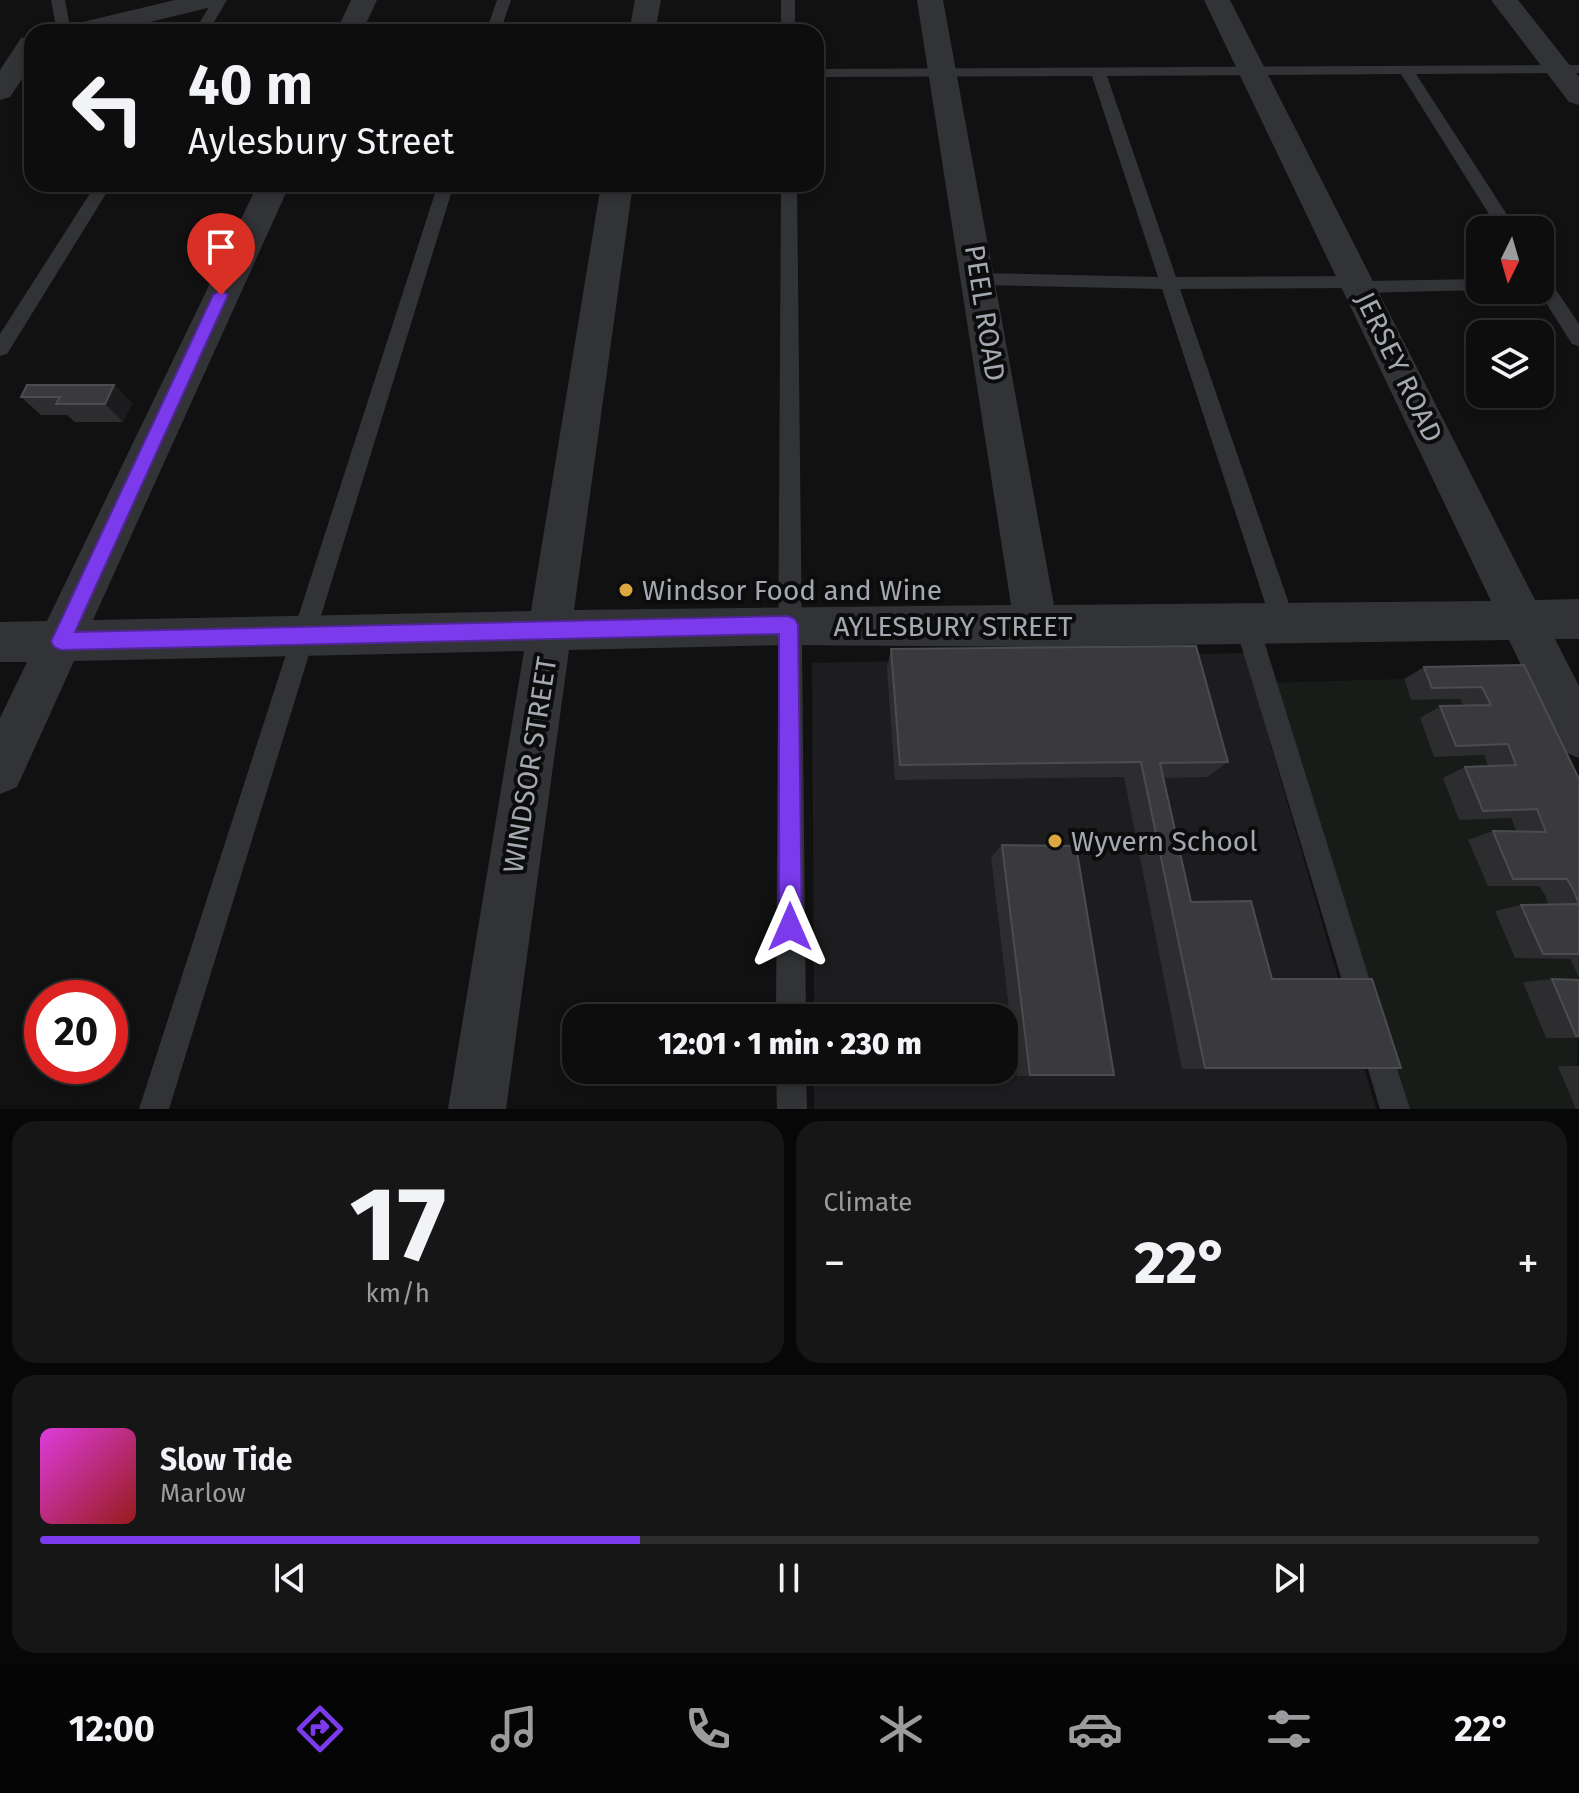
<!DOCTYPE html>
<meta charset="utf-8">
<style>
body{margin:0;font-family:"Fira Sans",sans-serif;background:#161617;color:#f1f3f6;height:100vh;display:flex;flex-direction:column;font-size:30px;white-space:nowrap}
*{box-sizing:border-box;margin:0}
p{font-size:26px;color:#9a9c9e}
.icon{flex:none;width:44px;height:44px;fill:none;stroke:currentColor;stroke-width:2;stroke-linecap:round;stroke-linejoin:round}
.map{position:relative;height:1109px;overflow:hidden}
.details{display:flex;flex-direction:column;gap:12px;padding:12px;background:#070708;flex:1}
.details>*{flex:none}
.hud{position:absolute;left:24px;top:24px;width:800px;height:168px;border-radius:24px;box-shadow:0 4px 12px #0003,0 0 0 2px #2d2d2e;background:#0d0d0e;color:#f1f3f6;overflow:hidden}
.needle{width:52px;rotate:185deg}
.tools{position:absolute;left:1466px;top:216px;display:grid;gap:16px}
.tools a{display:grid;place-items:center;width:88px;height:88px;border-radius:16px;background:#0d0d0e;box-shadow:0 4px 12px #0003,0 0 0 2px #2d2d2e;font-size:40px}
.speed{position:absolute;left:24px;top:980px;display:flex;gap:16px;font-size:40px;font-weight:700;text-align:center}
.speed>*{display:grid;place-content:center;width:104px;height:104px;border-radius:50%;background:#0d0d0e;box-shadow:0 4px 12px #0003,0 0 0 2px #2d2d2e;line-height:1}
.speed .limit{border:12px solid #d22;background:#fff;color:#111}
.pin{position:absolute;display:grid;place-items:center;width:68px;height:68px;color:#fff;margin:-82px -34px;border-radius:50% 50% 50% 0;rotate:-45deg;box-shadow:0 0 8px #0007}
.pin .icon{rotate:45deg}
.me{position:absolute;width:88px;margin:-44px;rotate:0deg;stroke-linejoin:round;filter:drop-shadow(0 0 6px #0008)}
.turn{display:flex;align-items:center;gap:28px;height:168px;padding:0 32px;font-size:36px}
.turn .icon{width:104px;height:104px;stroke-width:2.5}
.turn b{display:block;font-size:56px;line-height:68px}
.big{font-size:60px;font-weight:800;line-height:1.1}
.details .widget{flex:1;display:flex;flex-direction:column;justify-content:center;gap:12px;min-width:0;padding:0 28px;border-radius:24px;background:#161617}
.details .dial{align-items:center;gap:0}
.dial b{font-size:104px;line-height:1}
.song{display:flex;align-items:center;gap:24px}
.cover{width:96px;height:96px;border-radius:12px;background:linear-gradient(135deg,hsl(300 70% 55%),hsl(0 70% 35%))}
.played{height:8px;border-radius:4px;background:linear-gradient(90deg,#7c3aed 40%,#2d2d2e 40%)}
.keys{display:flex;justify-content:space-around;direction:ltr}
.heat{display:flex;justify-content:space-between;align-items:center;font-size:44px;direction:ltr}
.details .tiles{flex:1;display:grid;gap:12px;grid-template-columns:1fr 1fr}
.widget:last-child{grid-column:span 2}
.trip{position:absolute;left:562px;top:1004px;width:456px;height:80px;border-radius:24px;background:#0d0d0e;box-shadow:0 4px 12px #0003,0 0 0 2px #2d2d2e;font-weight:800;line-height:80px;text-align:center}
.tabs{display:flex;height:128px;justify-content:space-around;align-items:center;background:#050506;color:#9a9c9e}
.tabs .icon{width:56px;height:56px}
.tabs .selected{color:#7c3aed}
.tabs b{font-size:36px;color:#f1f3f6}
.map>svg:first-child{display:block}
.built{fill:#1d1d1f}
.green{fill:#181c18}
.lines{fill:none;stroke-linecap:round;stroke-linejoin:round}
.service{fill:#323336;fill-rule:evenodd}
.minor{fill:#323336;fill-rule:evenodd}
.wall{fill:#2d2d30}
.shaded-wall{fill:#1c1c1e}
.building{fill:#3a3a3e;stroke:#4a4c50;stroke-width:2}
.route{fill:#7c3aed;stroke:#51269a;stroke-width:2}
.poi-dot{fill:#dba83f;stroke:#0c0c0d;stroke-width:3}
.labels{text-anchor:middle;dominant-baseline:central;stroke-width:8;stroke-linejoin:round;paint-order:stroke}
.street-label{font-size:28px;fill:#a4a8b1;stroke:#0c0c0d}
.poi-label{font-size:28px;fill:#a4a8b1;stroke:#0c0c0d;text-anchor:start}
</style>
<div class="map">
<svg width="1579" height="1109" viewBox="0 0 1579 1109">
<rect width="100%" height="100%" fill="#111112"/>
<polygon class="built" points="1244,653 1376,1109 814,1109 814,1070 1004,1070 1004,1018 814,1018 812,663"/>
<polygon class="green" points="1404,679 1411,700 1460,699 1468,717 1420,718 1434,757 1484,755 1546,897 1551,911 1515,958 1570,959 1579,979 1576,1109 1395,1109 1265,683"/>
<g class="lines">
<g class="service">
<polygon points="51,0 65,0 71,32 57,32"/>
<polygon points="213,0 227,0 208,32 194,32"/>
<polygon points="497,0 511,0 500,32 486,32"/>
<rect x="781" y="0" width="14" height="32"/>
<polygon points="1579,65 1579,73 1416,74 1517,230 1499,230 1401,74 1107,76 1176,277 1358,276 1366,281 1480,279 1480,290 1484,290 1360,293 1352,288 1180,289 1296,624 1292,631 1284,634 1276,631 1272,624 1162,289 979,285 970,279 979,273 1158,277 1092,76 816,77 816,69"/>
<polygon points="96,184 112,184 7,354 0,356 0,334"/>
<polygon points="438,184 454,184 169,1109 139,1109"/>
<polygon points="781,184 797,184 806,1018 776,1018"/>
<polygon points="1540,273 1546,275 1579,324 1579,346 1572,344 1538,290"/>
<polygon points="1247,615 1255,618 1259,625 1378,1007 1374,1017 1364,1021 1354,1017 1350,1007 1235,625 1239,618"/>
<polygon points="1374,1024 1384,1029 1410,1109 1380,1109 1359,1039 1364,1029"/>
<polygon points="776,1070 806,1070 807,1109 777,1109"/>
</g>
<g class="minor">
<polygon points="175,0 220,0 216,6 109,32 63,32 66,26"/>
<polygon points="351,0 377,0 362,32 336,32"/>
<polygon points="635,0 661,0 655,32 629,32"/>
<polygon points="917,0 943,0 1054,605 1491,601 1204,0 1230,0 1535,600 1579,599 1579,639 1555,639 1579,686 1579,758 1562,751 1509,640 1036,647 788,645 569,650 506,1109 448,1109 524,651 74,661 17,787 0,794 0,718 27,662 0,662 0,622 47,621 258,184 290,184 93,620 531,611 601,184 633,184 574,610 1011,605"/>
<polygon points="1491,0 1518,0 1579,77 1579,105 1569,102"/>
<polygon points="32,36 32,64 10,97 0,100 0,70 21,38"/>
</g>
</g>
<g class="wall">
<polygon points="114,385 132,403 123,422 75,422 67,415 41,415 21,397"/>
<polygon points="891,649 1228,762 1207,777 1163,778 1191,902 1272,979 1401,1068 1182,1069 1124,777 895,780 887,668"/>
<polygon points="1524,665 1579,779 1579,978 1570,959 1515,958 1495,911 1521,905 1548,905 1546,897 1539,886 1488,886 1468,840 1493,831 1517,832 1511,818 1459,820 1443,778 1465,767 1488,766 1484,755 1434,757 1420,718 1440,706 1463,705 1460,699 1411,700 1404,679 1424,667"/>
<polygon points="1002,845 1114,1075 1017,1076 991,857"/>
<polygon points="1552,979 1579,980 1579,1038 1546,1038 1523,982"/>
<polygon points="1558,1066 1579,1066 1579,1109 1576,1109"/>
</g>
<polygon class="shaded-wall" points="114,385 132,403 123,422 105,404"/>
<g class="building">
<polygon points="27,385 114,385 105,404 56,404 60,397 21,397"/>
<polygon points="1196,646 1228,762 1160,763 1191,902 1251,901 1272,979 1372,979 1401,1068 1205,1068 1141,762 900,765 891,649"/>
<polygon points="1524,665 1579,779 1579,904 1574,891 1567,879 1513,879 1493,831 1546,832 1537,809 1483,811 1465,767 1516,765 1508,744 1456,746 1440,706 1491,705 1482,687 1432,688 1424,667"/>
<polygon points="1002,845 1076,846 1114,1075 1030,1075"/>
<polygon points="1579,904 1579,954 1543,954 1521,905"/>
<polygon points="1552,979 1579,980 1579,1036 1576,1036"/>
</g>
<polygon class="route" points="221,290 228,295 75,632 788,616 795,619 798,625 802,927 798,935 790,939 782,935 779,927 779,634 61,650 54,647 51,641 54,635 213,295"/>
<g class="poi-dot">
<circle cx="626" cy="590" r="8"/>
<circle cx="1055" cy="841" r="8"/>
</g>
<g class="labels">
<g class="street-label">
<text transform="translate(985 313) rotate(81)">PEEL ROAD</text>
<text transform="translate(1399 367) rotate(64)">JERSEY ROAD</text>
<text x="953" y="626">AYLESBURY STREET</text>
<text transform="translate(530 765) rotate(-81)">WINDSOR STREET</text>
</g>
<g class="poi-label">
<text x="642" y="590">Windsor Food and Wine</text>
<text x="1071" y="841">Wyvern School</text>
</g>
</g>
</svg>
<div class="tools">
<a><svg class="needle" viewBox="-14 -14 28 28"><path d="M0-13l5 13h-10z" fill="#e53935"/><path d="M0 13l5-13h-10z" fill="#9a9c9e"/></svg></a>
<a><svg class="icon" aria-label="layers" viewBox="0 0 24 24"><path d="M12 4l9 5-9 5-9-5zM3 14l9 5 9-5"/></svg></a>
</div>
<div class="speed"><div class="limit">20</div></div>
<div class="pin" style="left:221px;top:295px;background:#d93025"><svg class="icon" aria-label="arrive" viewBox="0 0 24 24"><path d="M6 21V4h12l-3 4 3 4H6"/></svg></div>
<svg class="me" style="left:790px;top:927px" viewBox="-20 -20 40 40"><path d="M0-17L14 15 0 8-14 15z" fill="#7c3aed" stroke="#fff" stroke-width="4"/></svg>
<div class="trip">12:01 · 1 min · 230 m</div>
<div class="hud">
<div class="turn"><svg class="icon" aria-label="left" viewBox="0 0 24 24"><path d="M17 20v-9H6M10 6l-5 5 5 5"/></svg><div><b>40 m</b>Aylesbury Street</div></div>
</div>
</div>
<section class="details">
<div class="tiles">
<div class="widget dial"><b>17</b><p>km/h</p></div>
<div class="widget"><p>Climate</p>
<div class="heat"><a>−</a><b class="big">22°</b><a>+</a></div>
</div>
<div class="widget">
<div class="song"><i class="cover"></i><div><b>Slow Tide</b><p>Marlow</p></div></div>
<div class="played"></div>
<div class="keys"><svg class="icon" aria-label="previous" viewBox="0 0 24 24"><path d="M18 5L8 12l10 7zM5 5v14"/></svg><svg class="icon" aria-label="pause" viewBox="0 0 24 24"><path d="M8 5v14M16 5v14"/></svg><svg class="icon" aria-label="next" viewBox="0 0 24 24"><path d="M6 5l10 7-10 7zM19 5v14"/></svg></div>
</div>
</div>
</section>
<nav class="tabs">
<b>12:00</b>
<svg class="icon selected" aria-label="directions" viewBox="0 0 24 24"><path d="M12 3l9 9-9 9-9-9zM9 14v-3h6M13 9l2 2-2 2"/></svg>
<svg class="icon" aria-label="music" viewBox="0 0 24 24"><path d="M9 18V5l10-2v13"/><circle cx="6" cy="18" r="3"/><circle cx="16" cy="16" r="3"/></svg>
<svg class="icon" aria-label="phone" viewBox="0 0 24 24"><path d="M5 4h4l2 5-3 2q2 4 5 5l2-3 5 2v4C11 20 4 13 5 4z"/></svg>
<svg class="icon" aria-label="climate" viewBox="0 0 24 24"><path d="M12 3v18M4 7l16 10M4 17L20 7"/></svg>
<svg class="icon" aria-label="car" viewBox="0 0 24 24"><path d="M5 17H2v-5l4-1 3-4h7l3 4 3 1v5h-3M9 17h6M6 11h13"/><circle cx="7" cy="17" r="2"/><circle cx="17" cy="17" r="2"/></svg>
<svg class="icon" aria-label="filters" viewBox="0 0 24 24"><path d="M4 7h16M4 17h16"/><circle cx="9" cy="7" r="2"/><circle cx="15" cy="17" r="2"/></svg>
<b>22°</b>
</nav>
